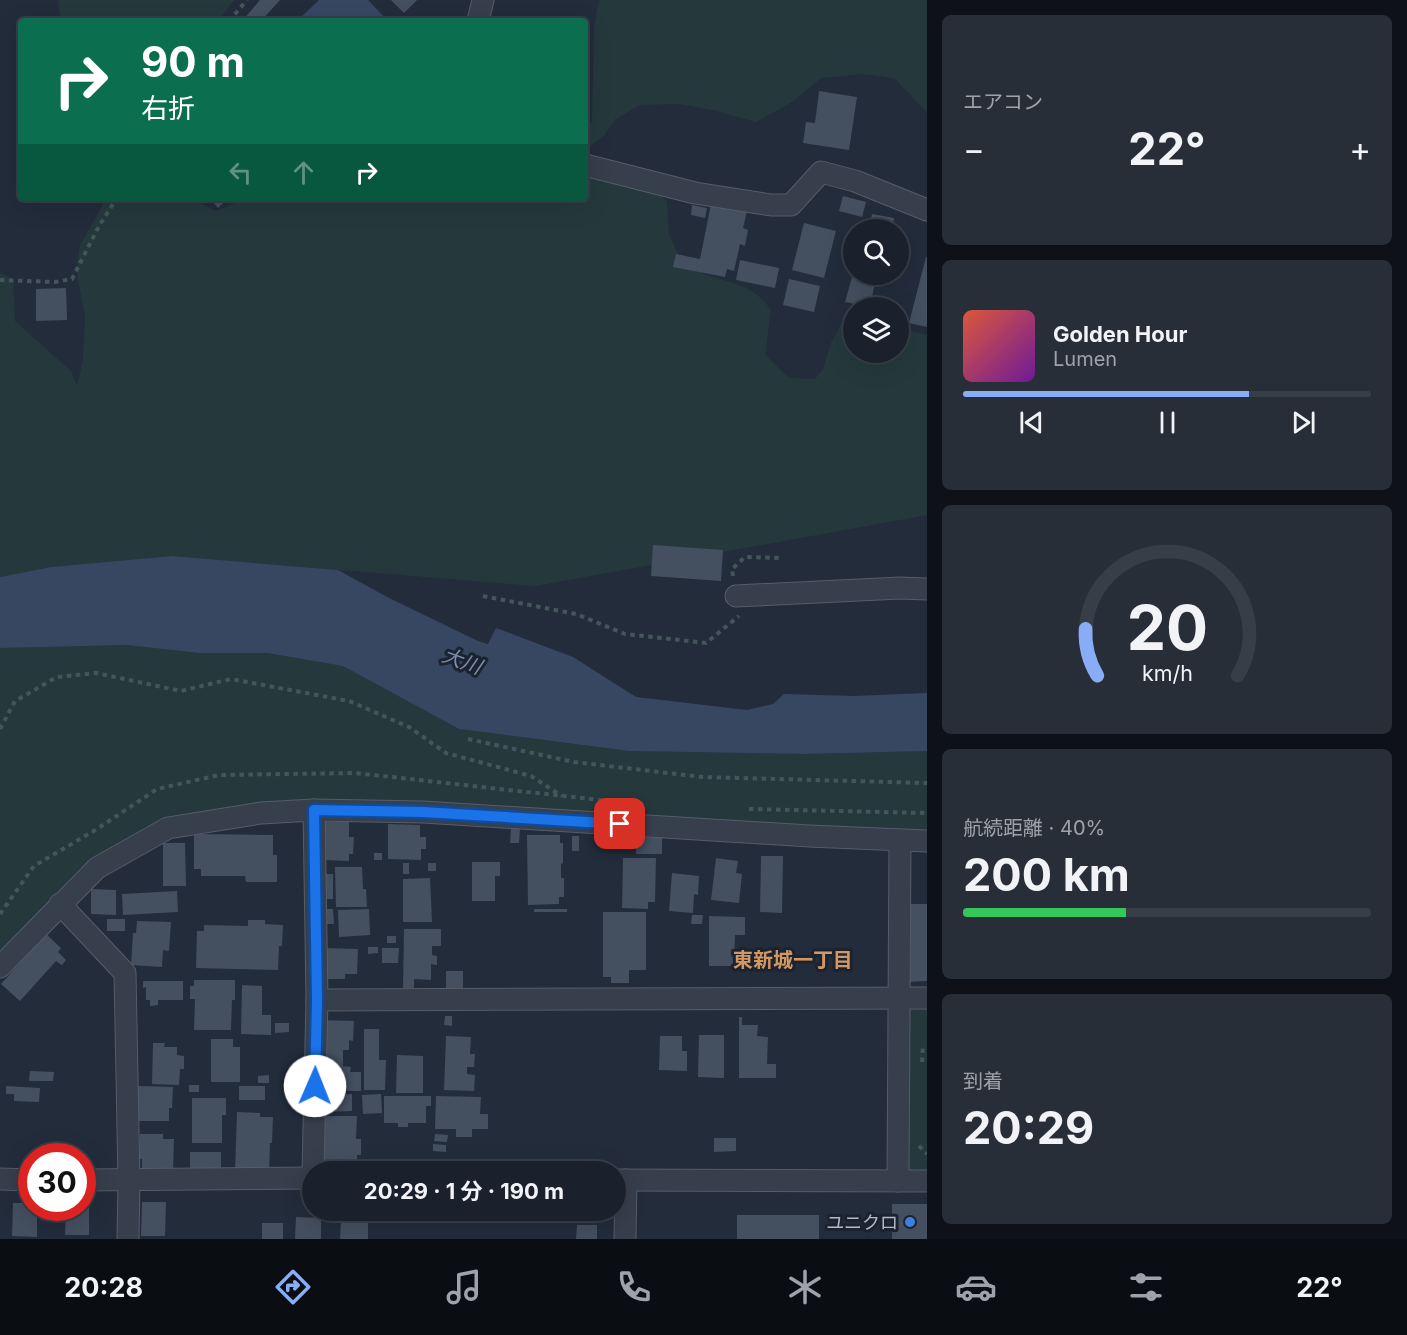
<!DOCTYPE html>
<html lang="ja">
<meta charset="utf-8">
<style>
body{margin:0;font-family:Inter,"Noto Sans JP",sans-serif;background:#272e38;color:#f1f3f6;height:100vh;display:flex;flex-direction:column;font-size:22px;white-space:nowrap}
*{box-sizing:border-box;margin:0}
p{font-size:20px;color:#9fa3a9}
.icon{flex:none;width:33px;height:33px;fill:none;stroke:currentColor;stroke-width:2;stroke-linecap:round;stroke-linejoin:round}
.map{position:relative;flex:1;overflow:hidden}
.details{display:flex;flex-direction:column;gap:15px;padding:15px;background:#0e1218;width:480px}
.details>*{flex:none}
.top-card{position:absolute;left:18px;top:18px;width:570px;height:183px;border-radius:6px;box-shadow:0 6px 24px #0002,0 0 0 2px #383e48;background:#0b6e4f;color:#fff;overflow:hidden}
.controls{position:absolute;left:843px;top:219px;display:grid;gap:12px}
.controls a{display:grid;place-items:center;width:66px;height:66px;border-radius:50%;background:#1a212c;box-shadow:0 6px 24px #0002,0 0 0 2px #383e48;font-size:30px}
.speed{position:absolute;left:18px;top:1143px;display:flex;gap:12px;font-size:30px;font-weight:700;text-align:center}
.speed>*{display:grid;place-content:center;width:78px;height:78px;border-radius:50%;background:#1a212c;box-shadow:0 6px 24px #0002,0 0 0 2px #383e48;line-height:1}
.speed .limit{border:9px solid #d22;background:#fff;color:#111}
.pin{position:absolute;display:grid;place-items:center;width:51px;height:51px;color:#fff;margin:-26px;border-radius:12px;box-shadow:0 3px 9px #0006}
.me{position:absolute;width:66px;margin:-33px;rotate:1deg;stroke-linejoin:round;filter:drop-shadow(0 0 4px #0008)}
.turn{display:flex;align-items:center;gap:21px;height:126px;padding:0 24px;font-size:27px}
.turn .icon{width:78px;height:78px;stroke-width:2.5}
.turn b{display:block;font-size:42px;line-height:51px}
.lanes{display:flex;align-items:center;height:57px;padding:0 24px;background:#0003;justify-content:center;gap:30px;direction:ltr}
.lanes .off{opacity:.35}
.big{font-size:45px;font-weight:700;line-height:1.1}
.details .widget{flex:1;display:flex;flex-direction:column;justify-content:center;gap:9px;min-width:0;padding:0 21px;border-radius:9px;background:#272e38}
.details .dial{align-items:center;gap:0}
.dial svg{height:156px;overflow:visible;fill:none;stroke:#383e48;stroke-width:7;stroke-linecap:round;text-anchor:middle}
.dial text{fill:#f1f3f6;stroke:none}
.song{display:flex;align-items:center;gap:18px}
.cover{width:72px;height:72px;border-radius:9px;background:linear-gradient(135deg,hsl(10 70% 55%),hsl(280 70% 35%))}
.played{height:6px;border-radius:3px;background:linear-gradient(90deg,#88adf6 70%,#383e48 70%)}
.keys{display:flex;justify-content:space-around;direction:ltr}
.heat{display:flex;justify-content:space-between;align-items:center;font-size:33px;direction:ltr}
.charge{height:9px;border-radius:4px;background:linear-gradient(90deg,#34c759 40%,#383e48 0)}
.trip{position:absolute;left:302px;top:1161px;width:324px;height:60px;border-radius:30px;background:#1a212c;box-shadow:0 6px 24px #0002,0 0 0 2px #383e48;font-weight:700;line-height:60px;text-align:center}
.menu{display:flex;height:96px;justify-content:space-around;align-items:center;background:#0a0d12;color:#9fa3a9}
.menu .icon{width:42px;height:42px}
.menu .on{color:#88adf6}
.menu b{font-size:27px;color:#f1f3f6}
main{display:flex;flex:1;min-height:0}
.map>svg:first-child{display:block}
.green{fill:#25393d}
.water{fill:#374762}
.building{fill:#444f60}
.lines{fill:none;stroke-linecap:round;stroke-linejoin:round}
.minor-casing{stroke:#555c6a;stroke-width:23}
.path{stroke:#43565a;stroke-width:4;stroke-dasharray:4.5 4.5;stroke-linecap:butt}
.minor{stroke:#373e4c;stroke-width:21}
.route-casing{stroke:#114b97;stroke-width:15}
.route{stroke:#1a73e8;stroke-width:10}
.shop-dot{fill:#3f7fe0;stroke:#1c2330;stroke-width:2}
.labels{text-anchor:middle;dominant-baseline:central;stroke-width:6;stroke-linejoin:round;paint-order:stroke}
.poi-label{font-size:18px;fill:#b2b9c7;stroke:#1c2330;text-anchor:end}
.water-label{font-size:20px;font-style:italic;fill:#7b8eaf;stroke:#1c2330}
.neighbourhood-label{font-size:20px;font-weight:bold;fill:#d39862;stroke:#1c2330}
</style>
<main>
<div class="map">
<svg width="927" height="1239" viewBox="0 0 927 1239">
<rect width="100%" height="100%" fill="#232c3b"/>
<g class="green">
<polygon points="58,0 234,0 218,21 61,21"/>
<polygon points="599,0 927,0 927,112 894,78 863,74 821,78 792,102 756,122 713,110 679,104 640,105 614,120 605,135 585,150 585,128 592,122 594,28"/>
<path d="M585,176L655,189L667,202L669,234L682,263C689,267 697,271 704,274C732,284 753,284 771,310L765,355L789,378L815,379L823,369L831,343L845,316L853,318L854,352H898L899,328L927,335V515L535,586L172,556L51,567L0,577V273L13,279L15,321L71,371L77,386L83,360L85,317L76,269L80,245L107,198H189L216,211L248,198H585Z"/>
<polygon points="127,645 199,653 267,653 343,666 459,729 629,751 806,754 927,751 927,832 316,801 157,823 82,867 0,953 0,648"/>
<polygon points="909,1007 927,1007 927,1175 906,1175"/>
</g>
<g class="water">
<polygon points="319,0 368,0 388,21 297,21"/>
<polygon points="172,556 338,570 389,598 478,641 488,644 496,628 573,657 636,697 747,710 773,704 784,694 854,696 927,693 927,751 806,754 629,751 459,729 343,666 267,653 199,653 127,645 0,648 0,577 51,567"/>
</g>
<g class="building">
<polygon points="260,0 280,0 261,21 242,21"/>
<polygon points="391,0 417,0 404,13"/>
<polygon points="819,91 857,97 849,150 803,143 806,122 815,123"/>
<polygon points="843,196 866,202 862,217 839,211"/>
<polygon points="215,198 223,198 225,201 218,208 212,201"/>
<polygon points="711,204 747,211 743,228 748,230 745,246 740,244 734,271 727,269 725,277 673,267 676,254 700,259"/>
<polygon points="692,205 707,208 705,218 691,215"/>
<polygon points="872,214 894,218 892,230 869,230"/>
<polygon points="804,223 836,231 824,278 792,270"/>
<polygon points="926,257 927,257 927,327 909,323"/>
<polygon points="740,260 779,268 775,288 736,280"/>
<polygon points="854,270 854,274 876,278 870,307 845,302"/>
<polygon points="789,279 820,286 814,312 783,305"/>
<polygon points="66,288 67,320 36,321 36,289"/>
<polygon points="653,545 723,550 721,581 651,576"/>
<polygon points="325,822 349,822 349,837 354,837 353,854 349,854 349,861 324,860"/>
<polygon points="388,824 420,825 420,837 426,837 426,849 421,849 421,860 388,859"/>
<polygon points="511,829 520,829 519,843 510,843"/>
<polygon points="194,834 273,835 273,855 277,855 277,882 246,882 245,876 201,876 201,869 194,869"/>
<polygon points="527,835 560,835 560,843 563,843 563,863 561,864 561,878 564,878 564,897 559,897 559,904 528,905"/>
<rect x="636" y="835" width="26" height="19"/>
<rect x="572" y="836" width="7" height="15"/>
<polygon points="163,843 185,843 186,886 163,886"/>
<rect x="374" y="853" width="8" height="7"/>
<polygon points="761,856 783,856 782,913 760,912"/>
<polygon points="623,858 656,858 655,902 648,902 648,909 622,908"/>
<polygon points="716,858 738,861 736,873 742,874 739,903 711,900"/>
<polygon points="472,862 500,862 500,876 495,876 495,901 472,901"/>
<rect x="403" y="863" width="6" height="11"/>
<rect x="428" y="863" width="8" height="8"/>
<polygon points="335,867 362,867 363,889 366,889 367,907 336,907"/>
<polygon points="672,873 699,876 698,895 694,894 693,913 669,911"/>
<rect x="320" y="874" width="13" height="25"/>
<polygon points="430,878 432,922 403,922 403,879"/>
<polygon points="91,889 116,890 116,915 91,914"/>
<polygon points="177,891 178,912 123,915 122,894"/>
<polygon points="905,904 927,904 927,981 906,982"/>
<polygon points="321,909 333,909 334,924 321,924"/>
<polygon points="369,909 370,935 339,937 338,910"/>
<rect x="534" y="909" width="33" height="3"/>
<polygon points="603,912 646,912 646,970 629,970 629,983 611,983 611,977 603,977"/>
<polygon points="692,915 703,915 702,924 691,924"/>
<polygon points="709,916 745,917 745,935 735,935 734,966 709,966"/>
<rect x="107" y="919" width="18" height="12"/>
<polygon points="248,920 265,920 265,924 283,925 282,946 279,946 278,970 196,968 197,931 204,931 204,925 248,926"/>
<polygon points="137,921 171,922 169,951 163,950 162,967 131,965 133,933 136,933"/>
<polygon points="404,929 441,929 441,946 432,946 432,955 437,956 437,965 431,964 431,980 414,979 414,988 403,988"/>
<polygon points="46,934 61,948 58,952 66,960 62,965 56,961 20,1001 1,984"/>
<rect x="387" y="936" width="9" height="7"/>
<polygon points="368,947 378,947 378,953 368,954"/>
<polygon points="322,948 358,949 357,974 345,974 345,979 322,979"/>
<polygon points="382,948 399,948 398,963 382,963"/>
<rect x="446" y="971" width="17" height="17"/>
<polygon points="194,980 235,980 235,1000 232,1000 231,1030 194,1030 195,999 190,999 190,986 194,986"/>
<polygon points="143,981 183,981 183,1000 158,1000 158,1005 150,1006 150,1000 146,1000 146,987 143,988"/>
<polygon points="242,985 262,986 262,1015 271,1015 271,1035 241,1034"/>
<polygon points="445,1016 452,1016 452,1026 444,1025"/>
<polygon points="739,1017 742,1017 742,1025 758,1025 757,1036 768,1037 767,1064 776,1064 776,1078 739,1078"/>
<polygon points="321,1020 354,1021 353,1041 349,1040 349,1050 343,1050 343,1066 351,1067 350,1072 361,1072 361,1091 341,1091 341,1085 335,1085 335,1073 320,1073"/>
<polygon points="275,1023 289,1023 289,1032 275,1033"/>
<polygon points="364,1029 379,1029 379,1060 386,1060 385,1090 364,1090"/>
<polygon points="699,1035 724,1035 724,1078 698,1077"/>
<polygon points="446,1036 471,1037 470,1054 475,1054 474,1067 467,1067 467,1074 475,1075 474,1091 444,1090"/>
<polygon points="660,1036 682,1036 682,1051 687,1051 687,1071 659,1070"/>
<polygon points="211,1039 233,1039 233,1047 240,1047 240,1082 211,1082"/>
<polygon points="153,1043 165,1043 164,1047 177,1047 177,1055 184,1056 184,1069 180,1069 179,1085 152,1084"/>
<polygon points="397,1055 423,1056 423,1093 396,1093"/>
<polygon points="30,1071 54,1072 53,1081 29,1081"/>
<polygon points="269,1075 269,1083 258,1083 258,1076"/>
<rect x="189" y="1085" width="10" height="7"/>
<polygon points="6,1086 40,1088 39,1102 14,1101 14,1094 6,1094"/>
<polygon points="138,1086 173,1087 172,1108 169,1108 169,1121 137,1121"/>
<rect x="239" y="1086" width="26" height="14"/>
<polygon points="352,1094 352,1111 322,1112 322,1095"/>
<polygon points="381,1094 382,1113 363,1114 362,1095"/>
<polygon points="384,1096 431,1096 431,1106 426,1106 426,1123 408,1123 408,1127 398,1127 398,1123 384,1123"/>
<polygon points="436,1096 481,1097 480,1114 488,1114 488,1129 472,1129 472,1137 456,1137 456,1129 435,1129"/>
<polygon points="192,1098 226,1098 226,1115 222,1115 222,1143 192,1143"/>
<polygon points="237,1112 260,1113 260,1117 273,1117 272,1143 270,1143 269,1173 235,1172"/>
<polygon points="324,1116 357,1116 356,1139 361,1139 361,1155 357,1155 357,1161 323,1161"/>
<polygon points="140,1134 163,1134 163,1139 174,1139 173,1171 142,1170 142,1159 139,1159"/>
<polygon points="435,1134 448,1135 447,1142 434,1141"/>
<polygon points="714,1138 736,1138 736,1151 714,1152"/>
<polygon points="433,1144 446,1145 446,1152 433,1151"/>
<rect x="190" y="1152" width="31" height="20"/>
<polygon points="82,1202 89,1202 89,1235 65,1235 66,1208 82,1208"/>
<polygon points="142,1202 166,1202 165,1236 141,1236"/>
<polygon points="13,1203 32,1203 32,1208 37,1208 37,1237 12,1236"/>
<rect x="892" y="1204" width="35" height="35"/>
<rect x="737" y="1215" width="82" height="24"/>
<polygon points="296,1217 321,1218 321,1239 295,1239"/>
<polygon points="341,1220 368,1221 368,1239 340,1239"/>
<rect x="262" y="1223" width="21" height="16"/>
<polygon points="577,1225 597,1225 597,1239 576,1239"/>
</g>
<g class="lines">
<g class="minor-casing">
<g id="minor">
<polyline points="478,21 483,0"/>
<polyline points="585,165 695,193 771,205 791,205 821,172 855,181 927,210"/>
<polyline points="736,596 900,588 927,589"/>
<polyline points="60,904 125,973 129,1181 128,1239"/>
<polyline points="0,967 97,868 168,828 261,813 314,810 423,812 809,836 927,841"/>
<polyline points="317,1000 927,998"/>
<polyline points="313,1172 317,1000 314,810"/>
<polyline points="0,1179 32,1180"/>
<polyline points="82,1180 312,1178"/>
<polyline points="615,1180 927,1181"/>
<polyline points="898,1181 900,841"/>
<polyline points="625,1239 626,1180"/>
</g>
</g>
<g class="path">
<polyline points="229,21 247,0"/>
<polyline points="0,280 55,282 72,279 99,226 117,198"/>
<polyline points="733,576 732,569 745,557 782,558"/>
<polyline points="483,596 576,614 625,634 706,643 739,616"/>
<polyline points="0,729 15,701 57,677 96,673 181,691 231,679 349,701 409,727 446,753 531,776 562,796"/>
<polyline points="468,739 574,762 702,777 927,783"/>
<polyline points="749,809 927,813"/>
<polyline points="0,914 34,866 97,829 157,789 219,775 355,773 609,801"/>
<polyline points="922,1062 923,1044"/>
<polyline points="919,1146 927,1154"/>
</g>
<use href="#minor" class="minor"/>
</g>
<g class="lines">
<g class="route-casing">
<polyline id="route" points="315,1086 317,1000 314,810 423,812 620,824"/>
</g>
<use href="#route" class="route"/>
</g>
<circle class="shop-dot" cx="910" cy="1222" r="6"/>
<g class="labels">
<g class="poi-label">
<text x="898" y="1222">ユニクロ</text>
</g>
<g class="water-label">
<text transform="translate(462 661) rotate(20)">大川</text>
</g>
<g class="neighbourhood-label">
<text x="793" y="960">東新城一丁目</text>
</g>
</g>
</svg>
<div class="controls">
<a><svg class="icon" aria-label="search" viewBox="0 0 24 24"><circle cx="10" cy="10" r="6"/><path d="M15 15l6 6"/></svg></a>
<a><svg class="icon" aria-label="layers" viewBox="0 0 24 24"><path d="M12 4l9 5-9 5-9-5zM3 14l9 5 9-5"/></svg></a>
</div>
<div class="speed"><div class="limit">30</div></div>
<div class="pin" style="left:620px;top:824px;background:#d93025"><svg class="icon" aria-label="arrive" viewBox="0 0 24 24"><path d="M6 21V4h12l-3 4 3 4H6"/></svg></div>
<svg class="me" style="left:315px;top:1086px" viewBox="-20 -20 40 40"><circle r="19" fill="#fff"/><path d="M0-13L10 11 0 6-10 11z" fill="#1a73e8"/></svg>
<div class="trip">20:29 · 1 分 · 190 m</div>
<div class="top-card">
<div class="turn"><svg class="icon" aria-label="right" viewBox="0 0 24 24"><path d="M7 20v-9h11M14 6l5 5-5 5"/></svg><div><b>90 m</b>右折</div></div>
<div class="lanes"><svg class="icon off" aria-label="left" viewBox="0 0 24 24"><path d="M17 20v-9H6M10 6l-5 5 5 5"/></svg><svg class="icon off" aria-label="ahead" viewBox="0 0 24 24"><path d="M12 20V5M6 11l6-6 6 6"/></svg><svg class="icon" aria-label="right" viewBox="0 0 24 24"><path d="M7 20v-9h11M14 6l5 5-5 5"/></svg></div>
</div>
</div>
<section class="details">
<div class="widget"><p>エアコン</p>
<div class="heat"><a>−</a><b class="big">22°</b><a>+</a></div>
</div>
<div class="widget">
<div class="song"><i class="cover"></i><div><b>Golden Hour</b><p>Lumen</p></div></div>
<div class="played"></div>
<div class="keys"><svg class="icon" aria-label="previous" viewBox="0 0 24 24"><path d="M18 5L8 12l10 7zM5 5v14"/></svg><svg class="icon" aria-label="pause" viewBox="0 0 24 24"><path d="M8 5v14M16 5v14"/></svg><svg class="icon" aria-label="next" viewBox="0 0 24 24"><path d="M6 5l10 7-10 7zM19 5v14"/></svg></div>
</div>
<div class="widget dial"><svg viewBox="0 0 100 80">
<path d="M14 69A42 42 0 1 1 86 69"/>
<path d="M14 69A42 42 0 0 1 8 45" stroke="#88adf6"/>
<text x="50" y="56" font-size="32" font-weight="700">20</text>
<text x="50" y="72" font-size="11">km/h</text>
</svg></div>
<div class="widget"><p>航続距離 · 40%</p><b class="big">200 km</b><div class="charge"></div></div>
<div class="widget"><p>到着</p><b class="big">20:29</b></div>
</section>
</main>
<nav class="menu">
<b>20:28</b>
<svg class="icon on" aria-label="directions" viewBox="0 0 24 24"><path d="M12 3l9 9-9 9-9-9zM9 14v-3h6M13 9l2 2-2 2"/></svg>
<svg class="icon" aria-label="music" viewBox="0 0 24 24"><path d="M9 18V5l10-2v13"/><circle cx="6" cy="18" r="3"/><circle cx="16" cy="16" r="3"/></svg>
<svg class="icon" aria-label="phone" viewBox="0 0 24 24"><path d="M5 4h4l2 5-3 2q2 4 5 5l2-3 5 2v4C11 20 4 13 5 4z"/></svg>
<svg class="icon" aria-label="climate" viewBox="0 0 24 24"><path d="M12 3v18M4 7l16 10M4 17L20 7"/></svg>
<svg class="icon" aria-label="car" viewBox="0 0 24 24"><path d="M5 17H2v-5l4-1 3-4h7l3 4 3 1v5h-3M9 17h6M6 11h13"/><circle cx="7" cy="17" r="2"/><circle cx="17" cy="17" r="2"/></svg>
<svg class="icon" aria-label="filters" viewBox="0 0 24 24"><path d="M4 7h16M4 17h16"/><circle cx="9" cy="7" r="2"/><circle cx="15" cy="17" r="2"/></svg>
<b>22°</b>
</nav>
